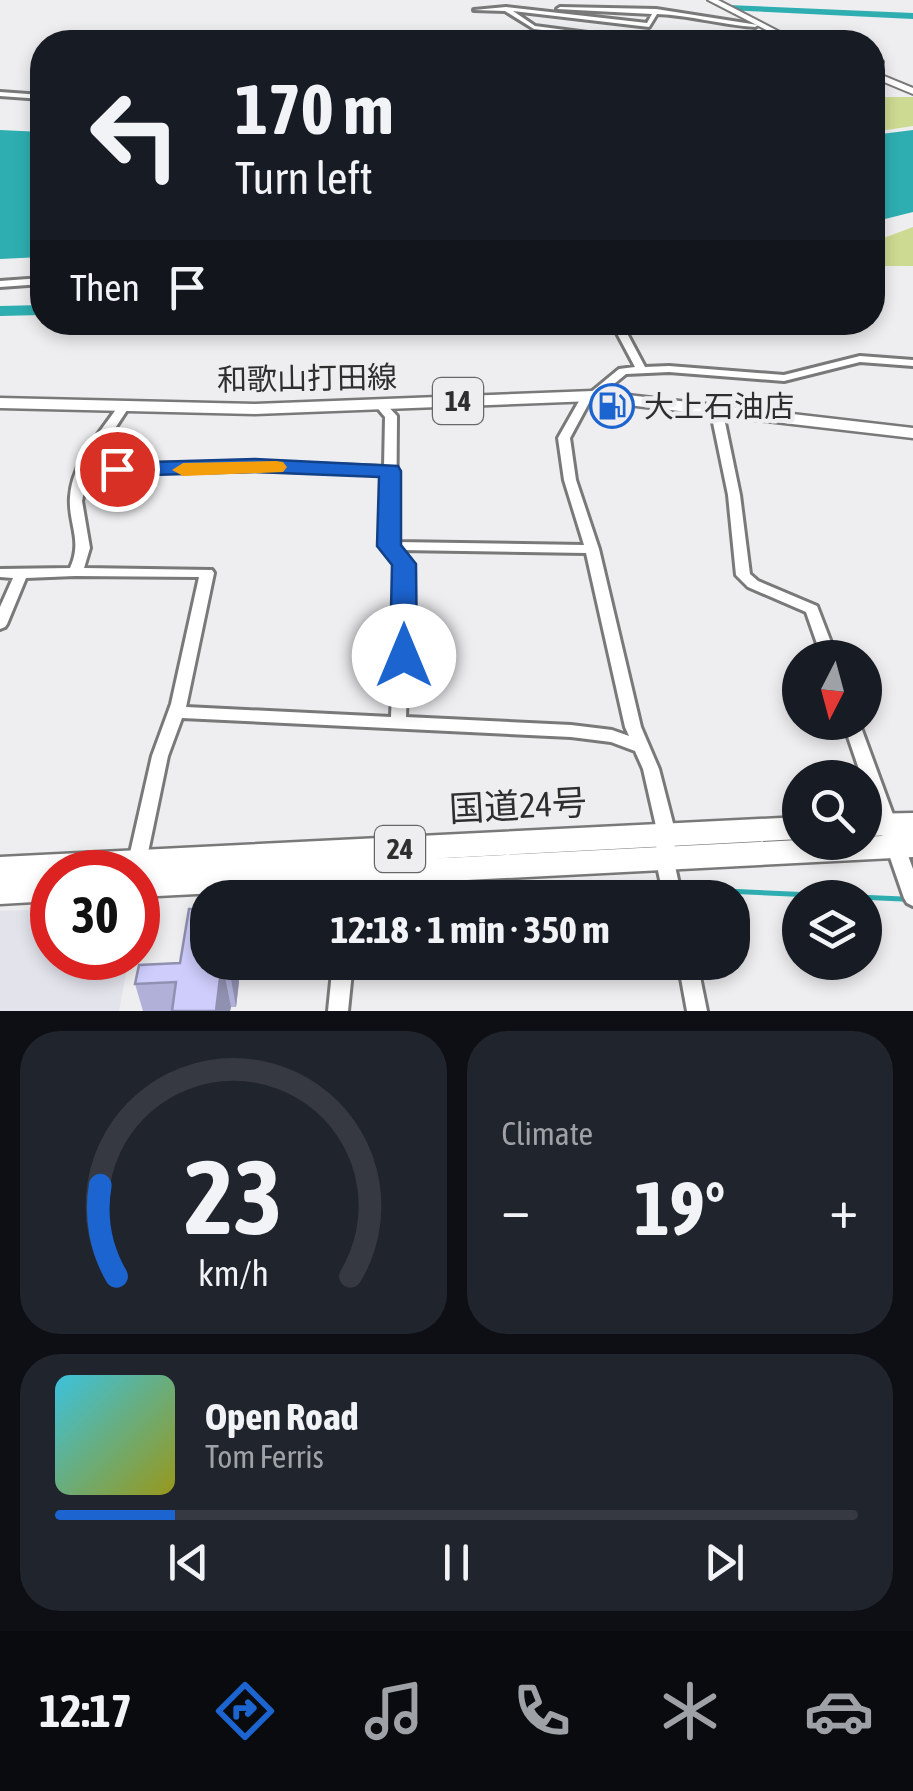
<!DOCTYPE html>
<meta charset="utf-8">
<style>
body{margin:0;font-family:"Asap Condensed","Noto Sans JP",sans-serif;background:#20242c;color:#f1f3f6;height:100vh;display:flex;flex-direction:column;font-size:38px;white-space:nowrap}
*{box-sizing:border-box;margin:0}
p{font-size:32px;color:#9ea1a6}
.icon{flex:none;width:55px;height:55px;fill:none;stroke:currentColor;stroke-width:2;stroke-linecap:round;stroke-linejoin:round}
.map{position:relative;height:1011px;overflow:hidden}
.sheet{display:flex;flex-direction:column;gap:20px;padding:20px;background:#0d0f14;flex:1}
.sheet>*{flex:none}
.hud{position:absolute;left:30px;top:30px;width:855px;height:305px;border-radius:40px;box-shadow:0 5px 15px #0003;background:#171b24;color:#f1f3f6;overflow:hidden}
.needle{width:65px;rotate:186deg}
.buttons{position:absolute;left:782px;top:640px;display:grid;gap:20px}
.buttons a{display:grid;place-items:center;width:100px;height:100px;border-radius:50%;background:#171b24;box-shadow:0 5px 15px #0003;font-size:50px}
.speed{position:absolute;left:30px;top:850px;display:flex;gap:20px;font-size:50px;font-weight:700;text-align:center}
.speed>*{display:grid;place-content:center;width:130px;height:130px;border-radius:50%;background:#171b24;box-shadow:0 5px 15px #0003;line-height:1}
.speed .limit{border:15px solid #d22;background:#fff;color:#111}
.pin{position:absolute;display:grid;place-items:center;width:85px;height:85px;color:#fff;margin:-42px;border:5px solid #fff;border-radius:50%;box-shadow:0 2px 10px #0007}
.me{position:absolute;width:110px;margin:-55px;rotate:0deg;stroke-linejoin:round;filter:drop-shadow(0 0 8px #0008)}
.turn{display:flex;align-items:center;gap:35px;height:210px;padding:0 40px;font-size:45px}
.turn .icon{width:130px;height:130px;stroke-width:2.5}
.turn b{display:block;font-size:70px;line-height:85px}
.then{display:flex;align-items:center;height:95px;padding:0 40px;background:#0003;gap:20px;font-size:38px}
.big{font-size:75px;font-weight:700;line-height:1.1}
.sheet .widget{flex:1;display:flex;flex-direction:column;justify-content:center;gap:15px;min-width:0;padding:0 35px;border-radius:40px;background:#20242c}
.sheet .dial{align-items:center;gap:0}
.dial svg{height:260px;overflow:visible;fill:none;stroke:#363941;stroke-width:7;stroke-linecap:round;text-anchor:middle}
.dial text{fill:#f1f3f6;stroke:none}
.song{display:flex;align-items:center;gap:30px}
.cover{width:120px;height:120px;border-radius:15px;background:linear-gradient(135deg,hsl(190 70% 55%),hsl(60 70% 35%))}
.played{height:10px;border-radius:5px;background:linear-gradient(90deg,#1c64d0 15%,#363941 15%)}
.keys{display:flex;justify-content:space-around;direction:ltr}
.heat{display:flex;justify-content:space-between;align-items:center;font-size:55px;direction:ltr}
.sheet .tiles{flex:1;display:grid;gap:20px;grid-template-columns:1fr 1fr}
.widget:last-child{grid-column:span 2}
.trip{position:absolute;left:190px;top:880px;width:560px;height:100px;border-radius:40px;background:#171b24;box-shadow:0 5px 15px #0003;font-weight:700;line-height:100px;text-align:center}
.tab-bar{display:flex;height:160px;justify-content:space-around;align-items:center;background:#090b0e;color:#9ea1a6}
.tab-bar .icon{width:70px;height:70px}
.tab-bar .active{color:#1c64d0}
.tab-bar b{font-size:45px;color:#f1f3f6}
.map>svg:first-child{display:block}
.built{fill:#e3e3ec}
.green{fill:#cdda91}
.water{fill:#2eaeb1}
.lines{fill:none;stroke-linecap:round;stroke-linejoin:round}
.stream{stroke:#2eaeb1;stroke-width:5}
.river{fill:#2eaeb1;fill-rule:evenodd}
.minor-casing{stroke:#79797a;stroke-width:6}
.secondary-casing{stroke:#79797a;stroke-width:4}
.primary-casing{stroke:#79797a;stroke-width:5}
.trunk-casing{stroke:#79797a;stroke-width:5}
.minor{fill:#fff;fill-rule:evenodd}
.secondary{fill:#fff;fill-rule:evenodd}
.primary{fill:#fff;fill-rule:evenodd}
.trunk{fill:#fff;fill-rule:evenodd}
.wall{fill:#b1b0d9}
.shaded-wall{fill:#9090b0}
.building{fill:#cecdfc;stroke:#9090b0;stroke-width:2.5}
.route{fill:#1c64d0;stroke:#124187;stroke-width:2.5}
.slow{fill:#f59e0b}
.labels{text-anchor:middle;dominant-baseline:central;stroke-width:9;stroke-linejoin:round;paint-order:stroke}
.shield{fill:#eeeef0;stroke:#686869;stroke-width:2.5}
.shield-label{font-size:28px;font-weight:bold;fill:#2e2e2f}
.street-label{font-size:30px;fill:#2e2e2f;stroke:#eeeef0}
.poi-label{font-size:30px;fill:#2e2e2f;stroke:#eeeef0;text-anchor:start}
.near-street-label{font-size:35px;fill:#2e2e2f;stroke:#eeeef0}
</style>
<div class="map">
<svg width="913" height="1011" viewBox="0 0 913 1011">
<rect width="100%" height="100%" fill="#eeeef0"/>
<polygon class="built" points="52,909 52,958 129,958 119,1011 0,1011 0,911"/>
<g class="green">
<polygon points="872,97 913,97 913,126 873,132"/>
<polygon points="913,227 913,266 873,266 873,242"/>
</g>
<g class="water">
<polygon points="0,130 42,132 42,257 0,259"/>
<polygon points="913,130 913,212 873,222 873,135"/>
</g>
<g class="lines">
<polyline class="stream" points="682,889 902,899 913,903"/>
<g class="river">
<polygon points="728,5 913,13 913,19 725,10"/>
<polygon points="42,305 42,315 0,316 0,306"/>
</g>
<g class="minor-casing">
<g id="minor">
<path d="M506,7L647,23L652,14L557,9L560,7L656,9L758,25L755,27C722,25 690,15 657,14L649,27L513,11L535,26L656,42H643L534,29L505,11L474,10Z"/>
<polygon points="872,61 882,62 872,65"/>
<polygon points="0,92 42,95 42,99 0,96"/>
<polygon points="42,278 42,284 0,287 0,281"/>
<path d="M611,322H621L645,367L669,366L784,375L860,356L913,360V366L860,362L784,381L669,372L626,374L597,398L591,399L570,438L576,480L599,549L641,727L659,769L676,835L673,857L682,898H664L655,857L658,835L643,769L635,751L611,742L571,737L182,718L168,756L146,862L143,867L137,869L131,867L128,862L152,756L171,704L199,577L75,576L26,578L7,624L5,627L0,629V607L13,578L0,577V569L70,568C83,540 68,524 70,497C72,462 101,432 119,405H127L129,407L91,465L255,462L384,467L385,417L374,404L380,401L384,402L397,416L396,542L584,545L564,480L558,438L583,394L590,393L619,369L635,367ZM255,470L384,474L382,546L397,565L391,717L186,707L214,573L212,570L84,568L90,548L82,501L88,473ZM400,550L586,553L625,727L629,736L612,730L571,725L406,717L411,564Z"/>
<polygon points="716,405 722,408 740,495 750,574 758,581 817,606 837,658 822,658 806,612 748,587 736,575 728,495 710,408"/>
<polygon points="843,722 859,722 913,869 913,906 907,903 904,898 865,785 865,778 862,778"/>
<polygon points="333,962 353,962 348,1011 328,1011"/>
<polygon points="678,962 697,962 707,1011 687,1011"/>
</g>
</g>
<g class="secondary-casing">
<g id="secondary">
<polygon points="708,0 718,0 799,42 790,42"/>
<polygon points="872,71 913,88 913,94 872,77"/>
</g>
</g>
<g class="primary-casing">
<polygon id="primary" points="593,391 913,428 913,438 593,401 255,414 0,408 0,398 255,404"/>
</g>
<g class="trunk-casing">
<polygon id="trunk" points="913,813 913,857 138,897 138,872 52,872 52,901 0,904 0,857 800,817 800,839 426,859 800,840 865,842 865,837 898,835 865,836 865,814"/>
</g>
<use href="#minor" class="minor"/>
<use href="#secondary" class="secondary"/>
<use href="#primary" class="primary"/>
<use href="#trunk" class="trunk"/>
</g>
<polygon class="wall" points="208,962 237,962 239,982 236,1007 231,1007 230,1011 143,1011 135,984"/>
<g class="shaded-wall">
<polygon points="222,962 231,1007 230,1011 216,1011"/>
<polygon points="228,962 237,962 239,982 236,1007"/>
</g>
<polygon class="building" points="189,909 208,909 208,962 222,962 216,1011 172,1011 176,982 135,984 139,965 180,963"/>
<polygon class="route" points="255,459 398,466 401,471 401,545 416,564 417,656 413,663 394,663 390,656 392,565 377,546 379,477 255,472 117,476 106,469 117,463"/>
<polygon class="slow" points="276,461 283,462 287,467 283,472 183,476 172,470 183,463"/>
<defs>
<g id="fuel-ring" transform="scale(2.25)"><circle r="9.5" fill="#eeeef0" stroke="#1c64d0" stroke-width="1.5"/><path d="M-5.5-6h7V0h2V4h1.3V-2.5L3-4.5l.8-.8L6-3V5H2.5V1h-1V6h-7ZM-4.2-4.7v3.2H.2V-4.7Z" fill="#1c64d0"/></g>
</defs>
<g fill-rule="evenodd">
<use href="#fuel-ring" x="612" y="406"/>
</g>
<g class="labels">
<g class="shield">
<rect x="433" y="378" width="50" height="46" rx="8"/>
<rect x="375" y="826" width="50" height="46" rx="8"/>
</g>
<g class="shield-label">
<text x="458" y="401">14</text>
<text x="400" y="849">24</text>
</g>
<g class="street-label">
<text transform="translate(307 378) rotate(-1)">和歌山打田線</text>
</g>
<g class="poi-label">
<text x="644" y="406">大上石油店</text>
</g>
<g class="near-street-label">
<text transform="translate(518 805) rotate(-3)">国道24号</text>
</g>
</g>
</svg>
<div class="buttons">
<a><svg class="needle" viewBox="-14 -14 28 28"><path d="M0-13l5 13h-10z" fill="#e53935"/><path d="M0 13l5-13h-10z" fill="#9ea1a6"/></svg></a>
<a><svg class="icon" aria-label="search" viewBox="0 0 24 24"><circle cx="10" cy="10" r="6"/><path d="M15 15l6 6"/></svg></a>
<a><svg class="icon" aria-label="layers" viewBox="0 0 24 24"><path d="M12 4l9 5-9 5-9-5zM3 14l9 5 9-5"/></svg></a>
</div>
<div class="speed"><div class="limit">30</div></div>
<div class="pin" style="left:117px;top:469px;background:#d93025"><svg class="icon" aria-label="arrive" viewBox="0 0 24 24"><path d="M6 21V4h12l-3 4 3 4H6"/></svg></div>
<svg class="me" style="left:404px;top:656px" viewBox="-20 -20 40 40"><circle r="19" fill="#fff"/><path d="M0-13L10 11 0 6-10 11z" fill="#1c64d0"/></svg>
<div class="trip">12:18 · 1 min · 350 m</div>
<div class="hud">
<div class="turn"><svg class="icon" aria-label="left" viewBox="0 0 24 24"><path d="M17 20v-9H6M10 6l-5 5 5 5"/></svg><div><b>170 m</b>Turn left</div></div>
<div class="then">Then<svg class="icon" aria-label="arrive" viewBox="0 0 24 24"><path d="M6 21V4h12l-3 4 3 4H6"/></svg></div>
</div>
</div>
<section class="sheet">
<div class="tiles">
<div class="widget dial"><svg viewBox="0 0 100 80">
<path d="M14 69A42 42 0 1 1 86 69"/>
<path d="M14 69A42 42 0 0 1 9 41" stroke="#1c64d0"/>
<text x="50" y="56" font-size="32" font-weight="700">23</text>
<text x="50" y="72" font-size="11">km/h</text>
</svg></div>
<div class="widget"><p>Climate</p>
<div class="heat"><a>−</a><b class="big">19°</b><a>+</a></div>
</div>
<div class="widget">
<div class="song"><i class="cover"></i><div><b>Open Road</b><p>Tom Ferris</p></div></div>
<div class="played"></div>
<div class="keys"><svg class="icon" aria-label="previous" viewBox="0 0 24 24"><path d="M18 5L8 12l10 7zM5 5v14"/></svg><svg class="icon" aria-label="pause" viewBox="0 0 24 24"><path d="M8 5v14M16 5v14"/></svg><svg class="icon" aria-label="next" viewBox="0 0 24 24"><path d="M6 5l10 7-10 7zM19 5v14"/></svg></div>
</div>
</div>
</section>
<nav class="tab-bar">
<b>12:17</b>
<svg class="icon active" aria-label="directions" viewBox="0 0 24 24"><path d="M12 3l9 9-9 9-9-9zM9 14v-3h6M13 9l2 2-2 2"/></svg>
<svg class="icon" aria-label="music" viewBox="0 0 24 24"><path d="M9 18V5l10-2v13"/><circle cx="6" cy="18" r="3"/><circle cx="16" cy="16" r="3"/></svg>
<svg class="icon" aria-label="phone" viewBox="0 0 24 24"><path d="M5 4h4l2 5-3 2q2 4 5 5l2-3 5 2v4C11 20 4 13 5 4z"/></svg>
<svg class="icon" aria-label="climate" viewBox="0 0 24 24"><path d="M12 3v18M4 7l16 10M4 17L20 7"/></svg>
<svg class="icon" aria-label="car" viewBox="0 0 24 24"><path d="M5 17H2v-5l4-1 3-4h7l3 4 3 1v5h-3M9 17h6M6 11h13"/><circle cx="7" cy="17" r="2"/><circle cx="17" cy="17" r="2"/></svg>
</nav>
